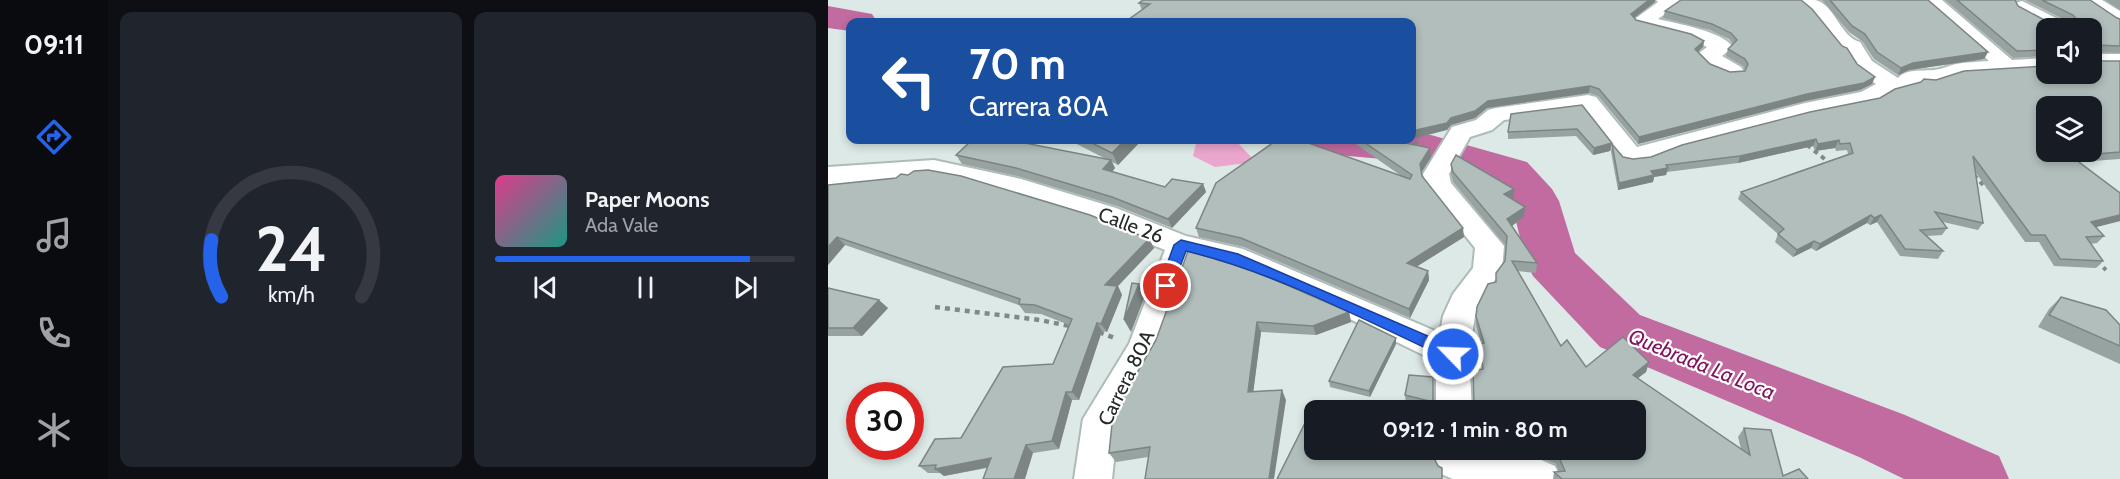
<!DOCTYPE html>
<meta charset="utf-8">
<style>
body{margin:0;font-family:Cabin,sans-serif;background:#20242c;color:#f1f3f6;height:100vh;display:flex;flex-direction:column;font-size:22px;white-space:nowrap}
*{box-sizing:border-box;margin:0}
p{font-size:20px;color:#9ea1a6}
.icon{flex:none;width:33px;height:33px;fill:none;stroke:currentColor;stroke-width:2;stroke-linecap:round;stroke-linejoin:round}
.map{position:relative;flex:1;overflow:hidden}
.side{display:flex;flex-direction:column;gap:12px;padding:12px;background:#0d0f14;width:720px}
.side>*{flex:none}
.guide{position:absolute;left:18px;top:18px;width:570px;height:126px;border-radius:12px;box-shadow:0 3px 9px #0003;background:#1a4fa0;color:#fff;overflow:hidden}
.tools{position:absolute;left:1208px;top:18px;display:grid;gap:12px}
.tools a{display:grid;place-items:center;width:66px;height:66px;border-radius:12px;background:#171b24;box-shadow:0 3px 9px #0003;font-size:30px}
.speed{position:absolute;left:18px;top:382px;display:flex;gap:12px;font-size:30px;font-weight:700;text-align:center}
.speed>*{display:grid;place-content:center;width:78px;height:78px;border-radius:50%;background:#171b24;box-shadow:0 3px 9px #0003;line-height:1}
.speed .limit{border:9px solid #d22;background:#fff;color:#111}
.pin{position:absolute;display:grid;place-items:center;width:51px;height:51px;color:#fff;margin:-26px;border:3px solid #fff;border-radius:50%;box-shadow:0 2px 6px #0007}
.me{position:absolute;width:66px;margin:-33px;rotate:294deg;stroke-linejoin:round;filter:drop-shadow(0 0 4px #0008)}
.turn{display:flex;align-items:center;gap:21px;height:126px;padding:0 24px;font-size:27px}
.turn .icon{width:78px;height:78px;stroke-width:2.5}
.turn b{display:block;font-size:42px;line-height:51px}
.side .card{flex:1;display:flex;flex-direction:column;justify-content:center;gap:9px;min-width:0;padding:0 21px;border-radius:12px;background:#20242c}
.side .dial{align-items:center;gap:0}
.dial svg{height:156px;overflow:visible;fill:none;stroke:#363941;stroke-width:7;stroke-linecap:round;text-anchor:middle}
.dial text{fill:#f1f3f6;stroke:none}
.song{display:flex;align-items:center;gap:18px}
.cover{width:72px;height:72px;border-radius:9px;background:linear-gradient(135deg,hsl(330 70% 55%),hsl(170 70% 35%))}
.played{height:6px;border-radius:3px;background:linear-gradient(90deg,#2563eb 85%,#363941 85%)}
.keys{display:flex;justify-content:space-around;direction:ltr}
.side .tiles{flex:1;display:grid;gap:12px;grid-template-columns:repeat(2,1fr)}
.trip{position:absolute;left:476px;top:400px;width:342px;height:60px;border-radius:12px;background:#171b24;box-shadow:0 3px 9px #0003;font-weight:800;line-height:60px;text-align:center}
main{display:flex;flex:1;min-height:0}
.tabs{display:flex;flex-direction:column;width:108px;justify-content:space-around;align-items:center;background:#090b0e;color:#9ea1a6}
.tabs .icon{width:42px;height:42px}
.tabs .current{color:#2563eb}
.tabs b{font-size:27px;color:#f1f3f6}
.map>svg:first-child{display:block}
.green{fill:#eba6ce}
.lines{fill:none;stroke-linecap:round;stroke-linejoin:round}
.river{fill:#c16ba0;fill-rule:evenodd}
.street-casing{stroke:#aebbb8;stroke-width:4}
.path-far1{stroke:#808987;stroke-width:4;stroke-dasharray:4.5 4.5;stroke-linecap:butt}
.path{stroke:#808987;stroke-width:4.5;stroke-dasharray:5 5;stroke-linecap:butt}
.street{fill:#fff;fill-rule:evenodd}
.wall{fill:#98a3a1}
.shaded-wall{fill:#7c8583}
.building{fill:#b1bebb;stroke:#7c8583;stroke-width:1.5;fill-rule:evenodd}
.route{fill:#2563eb;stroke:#184099;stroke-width:1.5}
.labels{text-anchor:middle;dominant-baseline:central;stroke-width:4.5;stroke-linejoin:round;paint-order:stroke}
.street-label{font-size:20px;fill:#262b2a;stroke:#fff}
.water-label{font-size:21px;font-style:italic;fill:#7f155f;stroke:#fff}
</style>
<main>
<nav class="tabs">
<b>09:11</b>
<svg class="icon current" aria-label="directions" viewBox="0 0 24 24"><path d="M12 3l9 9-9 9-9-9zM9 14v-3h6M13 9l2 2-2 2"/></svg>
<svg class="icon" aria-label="music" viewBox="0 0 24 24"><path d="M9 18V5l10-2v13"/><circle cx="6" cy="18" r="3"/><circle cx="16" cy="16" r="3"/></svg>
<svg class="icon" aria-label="phone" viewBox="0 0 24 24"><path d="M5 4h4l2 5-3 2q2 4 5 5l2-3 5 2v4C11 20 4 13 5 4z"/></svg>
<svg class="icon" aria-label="climate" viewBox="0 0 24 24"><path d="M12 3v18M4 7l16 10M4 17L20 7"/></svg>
</nav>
<section class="side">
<div class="tiles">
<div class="card dial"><svg viewBox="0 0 100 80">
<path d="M14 69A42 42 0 1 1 86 69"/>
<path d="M14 69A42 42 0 0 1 9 40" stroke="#2563eb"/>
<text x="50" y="56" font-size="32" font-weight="700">24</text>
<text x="50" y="72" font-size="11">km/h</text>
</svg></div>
<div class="card">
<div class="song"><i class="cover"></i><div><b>Paper Moons</b><p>Ada Vale</p></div></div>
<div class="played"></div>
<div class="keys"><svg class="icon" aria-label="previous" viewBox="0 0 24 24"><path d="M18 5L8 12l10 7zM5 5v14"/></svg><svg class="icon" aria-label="pause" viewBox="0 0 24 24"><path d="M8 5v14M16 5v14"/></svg><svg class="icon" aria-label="next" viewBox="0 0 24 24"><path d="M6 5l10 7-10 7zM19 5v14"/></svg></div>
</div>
</div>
</section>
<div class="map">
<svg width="1292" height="479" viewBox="0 0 1292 479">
<rect width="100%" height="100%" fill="#dce9e6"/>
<polygon class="green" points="369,140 417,140 409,142 428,162 387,167 365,156"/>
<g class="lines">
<g class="river">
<polygon points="0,6 44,14 49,22 22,22 22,31 0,28"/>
<polygon points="584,133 603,135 699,162 724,189 731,201 747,253 812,315 1077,415 1171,456 1181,479 1076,479 1031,457 772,347 705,276 698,262 684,205 667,184 599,163 498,154 482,150 476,140 584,140"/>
</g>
<g class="street-casing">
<g id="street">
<path d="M828,0H852L854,2L830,19C850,24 894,31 905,47L894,56L913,67L916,72L913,77C898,80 876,68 867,56L879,47L862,39L807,25L804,21L830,2Z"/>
<path d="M967,0C974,0 981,0 987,0C1007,4 1012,37 1032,42L1044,61L1070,78C1078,69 1093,71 1105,70C1112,70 1120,66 1128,64C1138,62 1150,62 1161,61L1093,0H1114L1184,60L1218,58V70L1132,76L1103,85L1091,84L1089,87L1063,94L1048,103L979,117L851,150L821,162L803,164L794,162L754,110L676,120L664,130L642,137L621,174L623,183L676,246L674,271L653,299L647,316L641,354L644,411H608V361C529,324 449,278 363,258L331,349L290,422L284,479H246L255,419L301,344L337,250L268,222L140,182L106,176L0,185V167L106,160L193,179L288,208L358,236L415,249L612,333L615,316L625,294L645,268L647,248L597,185L595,174L624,127L648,120L660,110L668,108L760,95L768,97L809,147L977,103L1033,92L1048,84L1028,70L1018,53L1013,51L983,14Z"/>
<polygon points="1251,0 1274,0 1292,11 1292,25 1285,23"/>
<polygon points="1194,1 1240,24 1243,28 1219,28 1187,11 1184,7 1187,3"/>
<rect x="1263" y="54" width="29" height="12"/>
<polygon points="613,450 690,450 727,466 733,479 625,479 613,474 607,462"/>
</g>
</g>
<g class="path-far1">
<polyline points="568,141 596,144"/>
<polyline points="979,145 1003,164"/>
<polyline points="1146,175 1157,187 1163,187"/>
<polyline points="1269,261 1278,270"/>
</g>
<g class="path">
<polyline points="107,307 212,320 246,327"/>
<polyline points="271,332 289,339"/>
</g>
<use href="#street" class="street"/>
</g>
<g class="wall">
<polygon points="315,0 827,0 827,2 806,18 808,20 876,41 875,47 870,52 882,64 902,72 917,71 915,66 898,56 900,49 905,44 901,39 882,30 835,18 837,11 853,0 1029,64 1044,84 1032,90 977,101 810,144 770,96 761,93 659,108 647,118 623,125 619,130 584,22 314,10 311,3"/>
<polygon points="993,0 1100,0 1160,52 1156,59 1081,70 1070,75 1046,59 1034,41 1021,32 995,1"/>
<polygon points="1117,0 1190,0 1187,1 1190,6 1222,23 1242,23 1241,22 1197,0 1262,0 1289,18 1292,19 1292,53 1266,52 1266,61 1292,61 1292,159 1251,162 1292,193 1292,221 1267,227 1276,236 1269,243 1262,244 1275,261 1268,268 1226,266 1211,242 1197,242 1148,173 1155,223 1150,230 1115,222 1119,228 1114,235 1099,236 1115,251 1110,259 1072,256 1049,222 1042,225 1039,223 988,251 983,248 965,257 947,242 950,234 910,199 913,192 1020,154 1019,150 1008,151 1007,148 987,151 985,146 910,163 839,172 838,175 826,177 825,182 790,190 783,152 784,144 795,157 805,159 823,157 1052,98 1108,80 1263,74 1218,28 1218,56 1185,58"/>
<polygon points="1277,0 1292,0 1292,10"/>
<polygon points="754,105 784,143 782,151 765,155 748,136 680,139 680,132"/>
<polygon points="241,140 310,140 311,143 290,165 284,162 287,168 284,172 337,187 375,184 378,192 344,228 289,206 193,177 134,164 128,155 278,159"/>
<polygon points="522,140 563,140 603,157 594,172 594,176 636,237 588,267 600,271 601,280 582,318 416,247 371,237 368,228 572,175"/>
<polygon points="623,164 685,200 696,217 684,226 709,263 708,273 690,271 733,346 758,367 821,362 818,372 810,378 913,449 910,437 916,428 955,476 980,479 725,479 726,472 731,472 728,464 695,450 807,450 578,405 577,395 605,377 606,408 612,408 611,404 645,403 654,369 652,353 652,344 653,343 648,326 648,316 668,282 668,273 677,261 678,246 625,182 623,174"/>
<polygon points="0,185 321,239 326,248 290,286 294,295 279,332 274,331 251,400 244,400 231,449 205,453 159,468 116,476 112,473 100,473 91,466 133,438 225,364 241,325 213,314 197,313 191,305 17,245 0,265"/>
<polygon points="360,251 521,312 523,322 488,335 433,332 425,392 458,400 320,457 288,462 281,453 288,415 328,340"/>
<polygon points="0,288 60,308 34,336 0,336"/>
<polygon points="1233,297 1292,325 1292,364 1210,327 1221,309"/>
<polygon points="568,344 542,397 502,387 501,381"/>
</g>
<g class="shaded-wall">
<polygon points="821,0 827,0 827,2 802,21 803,14"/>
<polygon points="876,41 875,47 865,56 867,49"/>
<polygon points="1160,52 1156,59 1081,70 1070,75 1073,68 1085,63"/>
<polygon points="1047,77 1044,84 1032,90 977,101 810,144 811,137"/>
<polygon points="762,86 761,93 659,108 647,118 623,125 619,130 584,139 584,131 623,118 660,101"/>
<polygon points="988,139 985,146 910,163 912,156"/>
<polygon points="297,140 310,140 311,143 290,165 284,153"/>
<polygon points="1011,140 1007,148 987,151 990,144"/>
<polygon points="784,143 782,151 765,155 766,148"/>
<polygon points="602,148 603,157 593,173 592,164"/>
<polygon points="283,160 287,168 279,178 275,169"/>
<polygon points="840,168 838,175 826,177 825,182 790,190 791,183 823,171"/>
<polygon points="375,184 378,192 344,228 340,219"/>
<polygon points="686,189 686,200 676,194"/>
<polygon points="697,207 696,217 678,230 679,219"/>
<polygon points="1043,215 1039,223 988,251 992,244"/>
<polygon points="1053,215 1049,222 1042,225 1046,218"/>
<polygon points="1292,215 1292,221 1257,230 1263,222"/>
<polygon points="635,228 636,237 580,272 579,263"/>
<polygon points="9,237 17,245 0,265 0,247"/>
<polygon points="321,239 326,248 290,286 294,295 279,332 273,324 277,285"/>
<polygon points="986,241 983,248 965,257 969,250"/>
<polygon points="600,271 601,280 582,318 581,309"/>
<polygon points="311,284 317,296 303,332 296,320"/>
<polygon points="51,300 60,308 34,336 25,328"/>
<polygon points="521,312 523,322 488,335 485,326"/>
<polygon points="429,322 433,332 424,402 420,392"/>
<polygon points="269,323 274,331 251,400 244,392"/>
<polygon points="568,338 568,344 542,397 541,391"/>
<polygon points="821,362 818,372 802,384 805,375"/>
<polygon points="454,390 458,400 446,479 441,479"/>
<polygon points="238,392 244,400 231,449 224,441"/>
<polygon points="198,445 205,453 197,479 186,479"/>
<polygon points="606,450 611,450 605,463 604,454"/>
<polygon points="163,458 171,465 116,476 107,469"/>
</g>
<g class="building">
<polygon points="315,0 821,0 803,14 808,20 863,34 876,41 867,49 882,64 902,72 917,71 920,64 917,59 900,49 909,40 903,33 884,24 837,11 853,0 973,0 984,9 1014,46 1019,48 1029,64 1047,77 1036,83 979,94 811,137 771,89 762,86 660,101 647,111 623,118 619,123 584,131 584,22 297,22 322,4 311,3"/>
<polygon points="1002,0 1100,0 1160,52 1085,63 1073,68 1049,52 1037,34 1024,26"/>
<path d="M1129,0H1187L1190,6L1222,23L1248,24L1250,21L1245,15L1214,0H1262L1289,18L1292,19V46L1268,45L1266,47V61H1292V152L1243,156L1292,193V215L1263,222L1276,236L1258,237L1275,261L1232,259L1217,235H1203L1145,156L1155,223L1107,212L1119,228L1092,230L1115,251L1077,249L1053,215L1046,218L1043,215L992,244L986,241L969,250L950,234L956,229L913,192L1025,153L1022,143L1012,144L1011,140L990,144L988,139L912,156L838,165L840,168L823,171L826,175L791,183L784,144L795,157L805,159L823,157L854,145L982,112L1052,98L1067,89L1093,82L1096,79L1108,80L1136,71L1218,66V74H1263V28H1218V50L1189,51ZM1218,106H1263V152H1218Z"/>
<polygon points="754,105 784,143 766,148 749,129 680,132 683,114"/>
<polygon points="144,140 182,140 283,160 275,169 337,187 344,179 375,184 340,219 284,197 188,168 128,155"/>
<polygon points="258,140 297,140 284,153"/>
<polygon points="449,140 472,140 582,179 584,175 533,140 563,140 602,148 592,164 594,176 635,228 579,263 600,271 581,309 413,238 368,228 388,183"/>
<polygon points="628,155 686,189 676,194 697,207 679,219 709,263 684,261 733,346 739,340 758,367 795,337 821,362 805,375 922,455 916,428 943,430 955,476 971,469 980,479 734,479 726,472 737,471 730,455 718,450 807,450 807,411 574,411 625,407 611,404 646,403 645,371 655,369 652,344 656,343 648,316 649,307 660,284 668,282 668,273 677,261 679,236 625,172 623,164"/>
<polygon points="100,170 133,176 262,215 321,239 277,285 289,286 273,324 269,323 244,392 238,392 224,441 198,445 186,479 155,479 163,458 107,469 108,465 91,466 107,439 133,438 175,367 225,364 244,319 207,305 191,304 192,299 9,237 0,247 0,185 68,178 73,174 80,175 86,171"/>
<polygon points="360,251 422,269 521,312 485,326 429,322 420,392 454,390 441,479 317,479 322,447 281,453 285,415 288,415 295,397 328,340"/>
<polygon points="304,283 311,284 296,320"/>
<polygon points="0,288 51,300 25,328 0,328"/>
<polygon points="1233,297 1278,310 1292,325 1292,346 1221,315"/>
<polygon points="531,320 568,338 541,391 501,381"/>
<polygon points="581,375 605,377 605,402 577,395"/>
<polygon points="480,417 486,417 486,450 606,450 604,454 610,466 614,468 614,479 449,479"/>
</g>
<path class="route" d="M353,240L410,254L630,349L633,354L630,358L625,360L619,358C534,319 449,273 358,251L343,290H333L331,286L346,245Z"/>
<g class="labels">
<g class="street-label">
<text transform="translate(303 225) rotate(21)">Calle 26</text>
<text transform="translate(298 378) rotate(-64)">Carrera 80A</text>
</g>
<g class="water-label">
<text transform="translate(874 364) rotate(22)">Quebrada La Loca</text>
</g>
</g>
</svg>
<div class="tools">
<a><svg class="icon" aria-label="sound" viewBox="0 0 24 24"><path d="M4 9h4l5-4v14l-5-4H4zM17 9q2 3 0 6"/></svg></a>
<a><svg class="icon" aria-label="layers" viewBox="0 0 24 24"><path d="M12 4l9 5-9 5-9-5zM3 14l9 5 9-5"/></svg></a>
</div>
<div class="speed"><div class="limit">30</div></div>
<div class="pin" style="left:338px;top:286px;background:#d93025"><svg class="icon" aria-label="arrive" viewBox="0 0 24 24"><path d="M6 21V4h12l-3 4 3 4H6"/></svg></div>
<svg class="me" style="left:625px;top:354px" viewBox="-20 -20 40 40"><circle r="17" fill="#2563eb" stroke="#fff" stroke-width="3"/><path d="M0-11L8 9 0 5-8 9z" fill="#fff"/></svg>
<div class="trip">09:12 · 1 min · 80 m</div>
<div class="guide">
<div class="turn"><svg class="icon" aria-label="left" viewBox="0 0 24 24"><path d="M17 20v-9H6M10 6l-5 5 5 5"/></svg><div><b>70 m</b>Carrera 80A</div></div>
</div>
</div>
</main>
